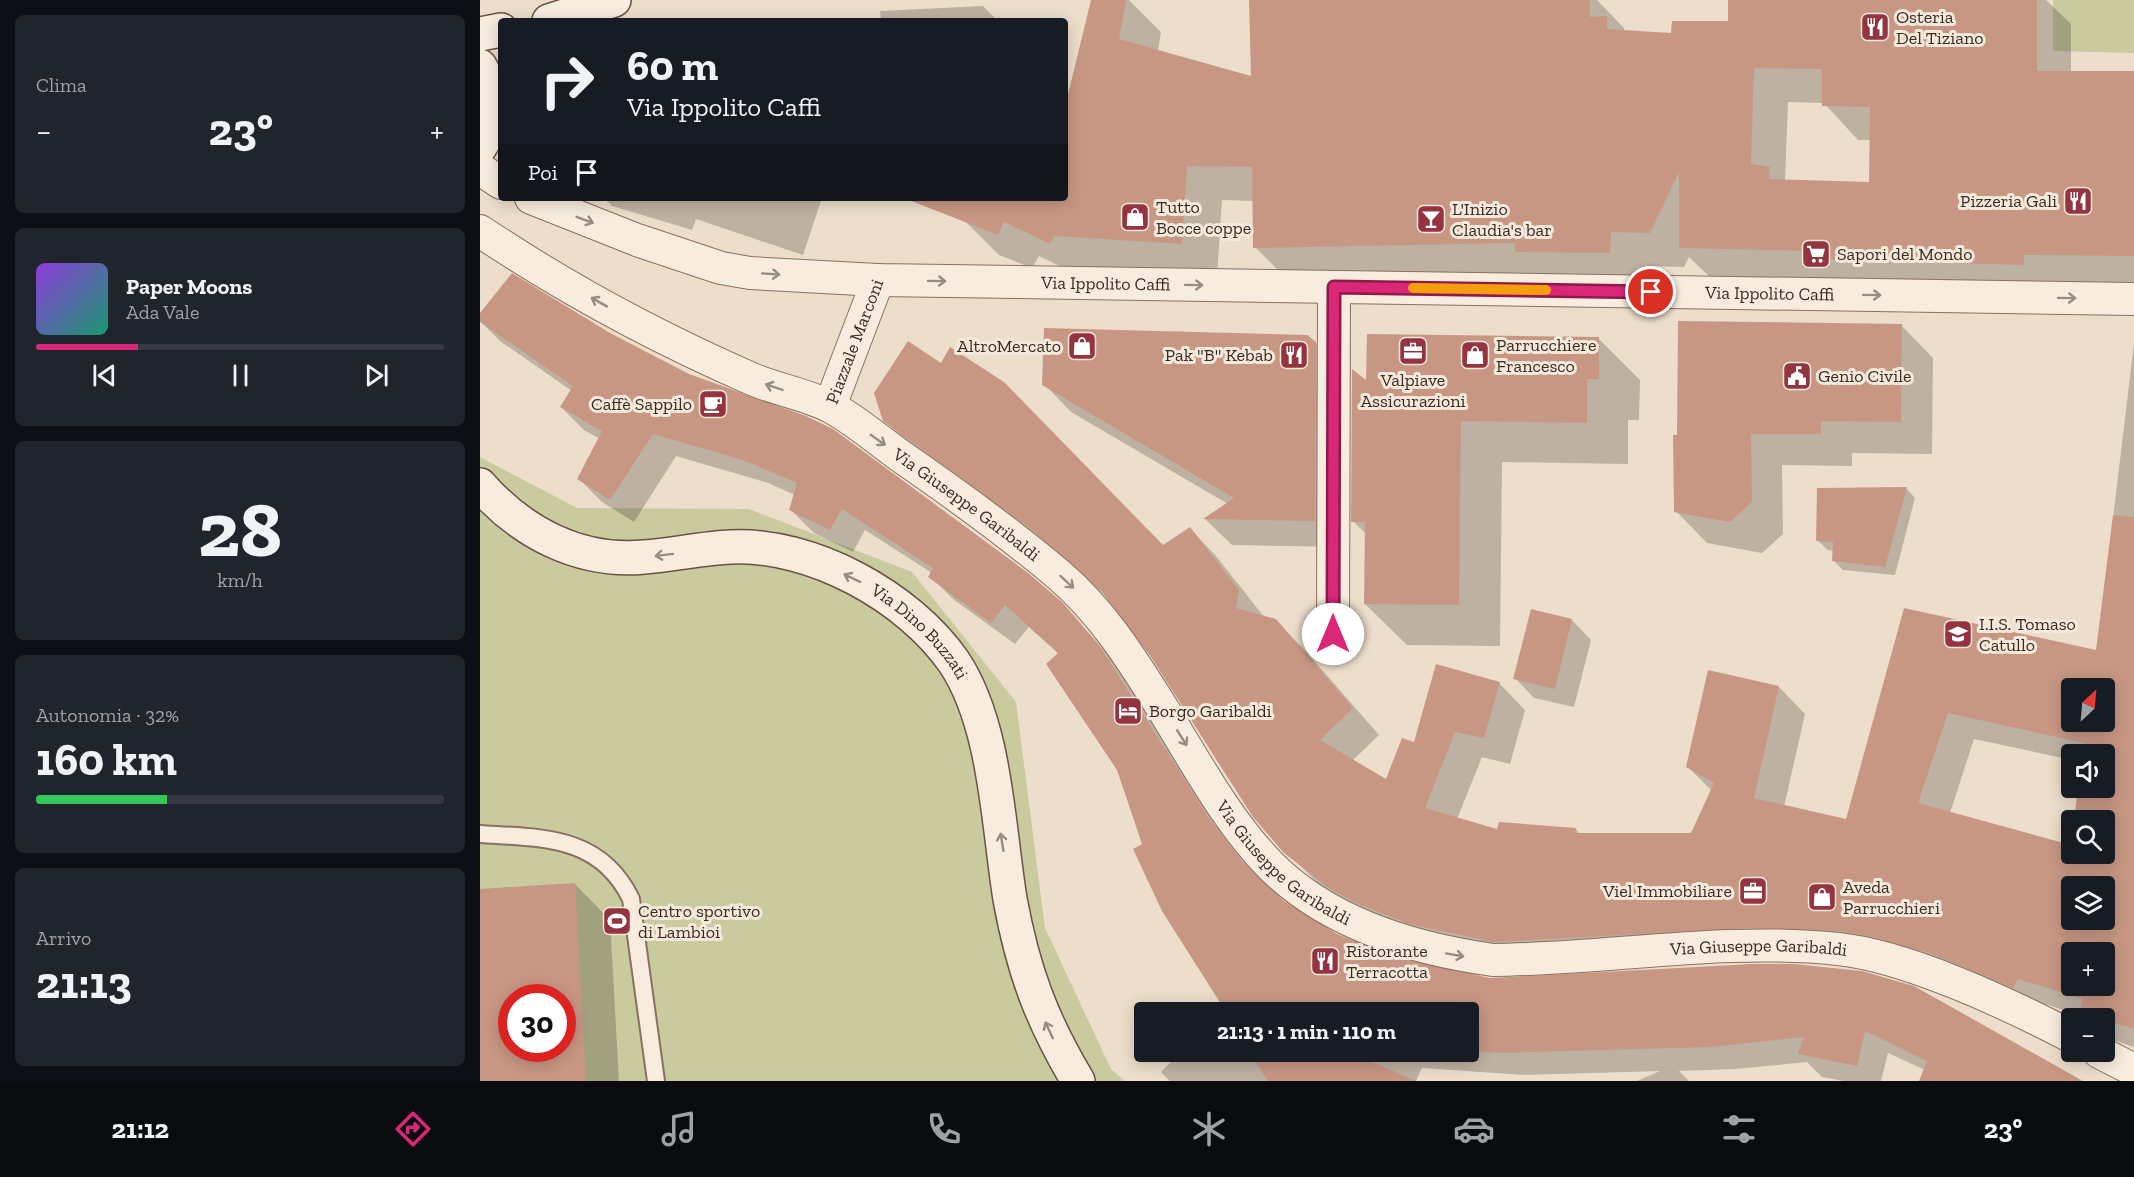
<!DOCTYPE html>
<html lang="it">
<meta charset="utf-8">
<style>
body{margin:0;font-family:"Zilla Slab",serif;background:#20242c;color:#f1f3f6;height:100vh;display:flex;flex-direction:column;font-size:22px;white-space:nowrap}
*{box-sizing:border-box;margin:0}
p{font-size:20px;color:#9ea1a6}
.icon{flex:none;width:33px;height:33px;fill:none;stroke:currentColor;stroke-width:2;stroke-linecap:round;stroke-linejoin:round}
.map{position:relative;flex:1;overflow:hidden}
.drawer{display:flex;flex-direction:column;gap:15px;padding:15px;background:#0d0f14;width:480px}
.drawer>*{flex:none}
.hud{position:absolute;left:18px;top:18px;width:570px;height:183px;border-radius:6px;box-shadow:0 3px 15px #0003;background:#171b24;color:#f1f3f6;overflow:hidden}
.needle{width:39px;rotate:26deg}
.buttons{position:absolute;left:1581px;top:678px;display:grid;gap:12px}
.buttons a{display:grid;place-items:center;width:54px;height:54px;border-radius:6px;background:#171b24;box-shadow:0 3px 15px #0003;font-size:30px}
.speed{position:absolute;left:18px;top:984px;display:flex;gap:12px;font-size:30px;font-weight:700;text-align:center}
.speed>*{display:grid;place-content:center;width:78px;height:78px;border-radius:50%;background:#171b24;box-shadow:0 3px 15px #0003;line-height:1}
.speed .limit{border:9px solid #d22;background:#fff;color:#111}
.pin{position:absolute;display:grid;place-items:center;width:51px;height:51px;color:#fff;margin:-26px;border:3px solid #fff;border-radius:50%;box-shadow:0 2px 6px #0007}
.me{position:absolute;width:66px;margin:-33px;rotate:0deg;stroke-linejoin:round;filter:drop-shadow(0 0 4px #0008)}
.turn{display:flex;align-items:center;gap:21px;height:126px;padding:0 30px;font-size:27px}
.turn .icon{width:78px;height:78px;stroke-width:2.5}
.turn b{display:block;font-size:42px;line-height:51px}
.then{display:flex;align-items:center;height:57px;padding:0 30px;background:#0003;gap:12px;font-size:22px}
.big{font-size:45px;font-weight:800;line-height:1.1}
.drawer .card{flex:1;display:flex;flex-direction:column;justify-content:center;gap:9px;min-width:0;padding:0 21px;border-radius:9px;background:#20242c}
.drawer .dial{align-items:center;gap:0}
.dial b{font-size:78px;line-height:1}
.song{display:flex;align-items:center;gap:18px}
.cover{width:72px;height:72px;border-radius:9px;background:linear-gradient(135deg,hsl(270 70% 55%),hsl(160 70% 35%))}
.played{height:6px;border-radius:3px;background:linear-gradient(90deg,#db2777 25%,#363941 25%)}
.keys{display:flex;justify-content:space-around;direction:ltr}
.heat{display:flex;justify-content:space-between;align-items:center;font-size:33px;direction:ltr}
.charge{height:9px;border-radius:4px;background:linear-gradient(90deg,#34c759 32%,#363941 0)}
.trip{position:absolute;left:654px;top:1002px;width:345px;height:60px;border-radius:6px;background:#171b24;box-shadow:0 3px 15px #0003;font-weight:800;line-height:60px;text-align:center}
.dock{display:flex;height:96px;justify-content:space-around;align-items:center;background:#090b0e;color:#9ea1a6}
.dock .icon{width:42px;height:42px}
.dock .active{color:#db2777}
.dock b{font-size:27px;color:#f1f3f6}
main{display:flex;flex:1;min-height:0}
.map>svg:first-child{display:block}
.green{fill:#caca9f;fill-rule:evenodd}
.shadow{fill:#0003;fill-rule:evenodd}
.building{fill:#c89784;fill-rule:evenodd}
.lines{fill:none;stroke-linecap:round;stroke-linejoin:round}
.lane-casing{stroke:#897060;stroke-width:20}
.street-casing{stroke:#897060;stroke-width:34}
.secondary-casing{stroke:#6b5143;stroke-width:36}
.lane{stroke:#f7ecde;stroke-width:16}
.street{stroke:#f7ecde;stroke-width:32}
.secondary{stroke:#f7ecde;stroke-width:33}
.oneway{stroke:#988c80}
.route-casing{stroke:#8e194d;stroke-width:15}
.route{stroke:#db2777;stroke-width:10}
.slow{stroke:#f59e0b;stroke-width:10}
.labels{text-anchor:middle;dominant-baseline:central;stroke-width:6;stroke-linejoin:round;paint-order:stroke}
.poi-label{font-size:18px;fill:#3a2b22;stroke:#f4e9da;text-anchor:start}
.street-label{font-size:18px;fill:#3a2b22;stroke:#f4e9da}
</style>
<main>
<section class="drawer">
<div class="card"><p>Clima</p>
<div class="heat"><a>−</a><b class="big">23°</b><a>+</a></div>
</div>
<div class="card">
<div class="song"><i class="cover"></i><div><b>Paper Moons</b><p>Ada Vale</p></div></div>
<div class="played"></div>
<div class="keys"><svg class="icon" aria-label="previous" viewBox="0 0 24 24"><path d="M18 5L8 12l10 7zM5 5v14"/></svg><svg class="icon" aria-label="pause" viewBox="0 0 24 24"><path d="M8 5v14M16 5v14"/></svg><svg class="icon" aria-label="next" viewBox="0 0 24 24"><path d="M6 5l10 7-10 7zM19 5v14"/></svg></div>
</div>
<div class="card dial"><b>28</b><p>km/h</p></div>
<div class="card"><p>Autonomia · 32%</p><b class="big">160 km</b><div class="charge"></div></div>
<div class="card"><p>Arrivo</p><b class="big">21:13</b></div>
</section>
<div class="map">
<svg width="1654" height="1081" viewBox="0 0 1654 1081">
<rect width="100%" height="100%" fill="#eddecb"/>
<g class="green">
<polygon points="1573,0 1654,0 1654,53 1573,51"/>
<path d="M0,457L97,508L269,509L432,572L536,702L565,928L631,1069L645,1081H0ZM32,998H82V1048H32Z"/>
</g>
<g class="shadow">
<path d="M612,0H649L681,32L678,51L772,77L819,0H1117L1144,28V32L1193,35L1250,23V0H1566L1591,24V72L1654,73V290L1235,282L1209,257L1204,267L1165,266L1164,287L810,282L775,247L774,201L742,200L737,278H604L559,256L552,268L519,255L485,221L427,198H585V114ZM1308,102L1344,103L1378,140H1391L1390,183L1305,181Z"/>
<polygon points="503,6 518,21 401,21 400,11"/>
<polygon points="124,198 342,198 323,255 216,219 212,230 132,206"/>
<polygon points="0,315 581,603 642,670 752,843 782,882 803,902 857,935 918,960 1010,979 1272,965 1600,1081 1441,1081 1445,1070 1408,1053 1401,1081 1364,1081 1342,1077 1327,1062 1255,1069 1199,1071 1209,1081 1157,1081 1180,1071 1044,1075 942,1068 936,1081 690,1081 681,1072 701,1052 988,1052 988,1012 738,1012 744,1006 664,844 639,770 579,654 549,627 535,644 473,599 450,576 452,573 385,530 373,552 334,533 311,510 315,495 288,483 196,456 154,522 122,502 99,479 120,439 104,430 81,407 92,391 20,341 0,321"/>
<polygon points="1422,326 1453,358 1452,454 1372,453 1372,466 1302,465 1303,534 1282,553 1227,543 1196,511 1198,437"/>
<polygon points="1118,338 1160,380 1159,420 1148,420 1148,464 1022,462 1020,646 927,645 885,604 886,534 873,521 888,383"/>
<polygon points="835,343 862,371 862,547 752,545 725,519 748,504 591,412 564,384"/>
<path d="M1654,343V1047L1627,1038L1624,1036V1018H1607L1565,1004L1559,1013L1387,957L957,950L853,898L789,835L747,776L661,639L630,600L580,555L432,447L405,420L683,547L710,529L736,556L785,618L795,621L823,648L899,735L872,761L907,781L935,744L1019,683L1045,710L1030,764L1002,757L977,819L1018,831L1021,823L1096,829L1101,835L1212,834L1232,791L1208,767L1299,687L1325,714L1304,807L1367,821L1425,610L1617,652ZM1592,688H1624V722H1592ZM1494,739L1592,760V754H1624V788H1600L1595,820H1624V854H1592L1470,813ZM1592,886H1624V920H1592ZM1592,952H1624V986H1592Z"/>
<polygon points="1426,488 1435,498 1415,575 1363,570 1354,561 1354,551 1348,550 1338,541"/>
<polygon points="1092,620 1111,640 1094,707 1054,698 1035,678"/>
<path d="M95,884L130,920L139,1081H0V891ZM32,998H82V1048H32Z"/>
</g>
<g class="building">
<path d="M611,0H646L639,39L771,76L769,0H1110V17L1127,16V29L1191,33L1192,21H1248V0H1557V71H1654V256L1544,255V265L1328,259V251L1199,248V172L1170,233L1131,232L1130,253L1035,252V243L773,248L772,167L707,166L702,244L574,236L570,244L524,222L518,235L429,200L430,198H585V107ZM1274,68L1342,69V106L1390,107L1389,182L1289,179L1290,167L1271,164Z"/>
<polygon points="32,273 130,333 209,374 326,416 353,429 548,573 582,602 619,645 729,818 761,860 804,901 857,934 919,958 1010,978 1272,964 1314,964 1382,971 1434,986 1603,1081 1439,1081 1447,1061 1385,1031 1377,1066 1318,1054 1324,1037 1231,1047 1020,1053 988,1051 988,1012 746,1012 682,911 653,849 662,844 637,770 566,664 578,653 525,605 511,623 448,577 453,568 362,509 350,530 309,510 317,483 263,460 173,434 130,500 97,479 122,431 80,407 93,386 0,322 0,313"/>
<polygon points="1198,321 1422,324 1421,422 1341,421 1341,434 1271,434 1272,502 1250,522 1194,512 1193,435 1197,435"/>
<polygon points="564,328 827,335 836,342 835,521 723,519 754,498 562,385"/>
<polygon points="887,334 1119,337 1119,379 1107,379 1107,423 981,421 979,605 884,604 885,522 871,522 872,369 886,380"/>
<path d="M428,341L461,363L470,347L524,382L683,545L710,527L759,590L756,608L796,619L873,708L840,740L906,779L922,738L934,742L956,664L1020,682L1004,738L975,732L945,808L1017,829L1019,822L1096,828L1095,833H1211L1234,783L1206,767L1228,670L1299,686L1274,798L1366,819L1424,608L1616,650L1633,515L1654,517V1029L1599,1012L1603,999L1538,979L1533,988L1452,954L1388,936L1359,931L1272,928L1014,942L929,924L874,902L849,888L804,853L773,817L671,657L621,591L551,529L403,421L394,393ZM1592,688H1624V722H1592ZM1468,713L1604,743L1602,754H1624V788H1598L1594,820H1624V854H1592V838L1591,845L1438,803ZM1592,886H1624V920H1592ZM1592,952H1624V986H1592Z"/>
<polygon points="1427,487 1405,567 1352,561 1353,542 1336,541 1337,488"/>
<polygon points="1051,609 1092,619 1075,689 1033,679"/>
<path d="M95,883L106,1081H0V889ZM32,998H82V1048H32Z"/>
<polygon points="769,1052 869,1052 936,1081 788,1081"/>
</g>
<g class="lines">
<g class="lane-casing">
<path id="lane" d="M0,834C62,838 120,835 151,899L176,1081"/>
</g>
<g class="street-casing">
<g id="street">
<polyline points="0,169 21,183"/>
<path id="s1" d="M51,198L157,240L241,268L270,273L398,280L1654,299"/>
<path id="s2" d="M0,231C85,288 178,338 272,379C297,390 326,394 351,407C375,420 397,439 419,455C474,493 528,532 579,575C621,611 649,655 678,701C713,757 745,819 791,866C849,924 934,949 1013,960C1127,959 1244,937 1358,949C1427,956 1529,1004 1592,1037"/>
<path id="s3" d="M350,406L398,280"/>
<polyline points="853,634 854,287"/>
<polyline points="1619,1052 1654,1070"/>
</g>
</g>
<g class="secondary-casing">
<g id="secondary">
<polyline points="69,21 134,0"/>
<polyline points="0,34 21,30"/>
<path d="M0,66C16,92 18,121 0,147"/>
<path id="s4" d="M0,485C42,533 100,563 164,557C193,555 222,548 251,547C331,543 428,596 474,662C516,725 518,825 530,899C543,970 561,1019 598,1081"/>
</g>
</g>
<use href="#lane" class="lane"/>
<use href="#street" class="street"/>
<use href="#secondary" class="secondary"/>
</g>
<defs><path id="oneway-shaft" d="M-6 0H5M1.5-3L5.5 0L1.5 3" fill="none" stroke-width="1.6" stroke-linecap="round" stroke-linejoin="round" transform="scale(1.5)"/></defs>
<g class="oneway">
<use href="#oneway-shaft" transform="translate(105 220) rotate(21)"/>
<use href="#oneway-shaft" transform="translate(291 274) rotate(4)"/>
<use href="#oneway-shaft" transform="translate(457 281) rotate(1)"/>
<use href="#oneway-shaft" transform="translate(714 285) rotate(1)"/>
<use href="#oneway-shaft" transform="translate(1392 295) rotate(1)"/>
<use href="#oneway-shaft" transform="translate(1587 298) rotate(1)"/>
<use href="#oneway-shaft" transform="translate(119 302) rotate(-151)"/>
<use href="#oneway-shaft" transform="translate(294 387) rotate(-161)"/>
<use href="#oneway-shaft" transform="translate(398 440) rotate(35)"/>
<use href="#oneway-shaft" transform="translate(184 555) rotate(173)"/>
<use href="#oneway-shaft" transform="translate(372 578) rotate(-154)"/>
<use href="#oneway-shaft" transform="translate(587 582) rotate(42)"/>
<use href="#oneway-shaft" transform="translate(702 738) rotate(58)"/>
<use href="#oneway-shaft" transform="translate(522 842) rotate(-99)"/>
<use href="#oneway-shaft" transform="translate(975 955) rotate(10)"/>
<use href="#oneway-shaft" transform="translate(569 1030) rotate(-115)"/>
</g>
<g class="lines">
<g class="route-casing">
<polyline id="route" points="853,634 854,287 1171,292"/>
</g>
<use href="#route" class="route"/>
<polyline class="slow" points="933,288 1066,290"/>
</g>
<defs>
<g id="restaurant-square" transform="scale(1.5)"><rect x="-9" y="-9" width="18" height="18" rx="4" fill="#943441" stroke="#f4e9da"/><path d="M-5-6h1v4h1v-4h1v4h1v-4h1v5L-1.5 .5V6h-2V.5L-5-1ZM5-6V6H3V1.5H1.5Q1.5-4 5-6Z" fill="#fff"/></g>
<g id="shop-square" transform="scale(1.5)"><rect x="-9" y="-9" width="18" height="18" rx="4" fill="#943441" stroke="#f4e9da"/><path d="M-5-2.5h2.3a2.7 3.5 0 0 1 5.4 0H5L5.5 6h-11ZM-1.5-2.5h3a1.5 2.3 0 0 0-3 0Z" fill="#fff"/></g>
<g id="bar-square" transform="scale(1.5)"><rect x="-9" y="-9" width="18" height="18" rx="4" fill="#943441" stroke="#f4e9da"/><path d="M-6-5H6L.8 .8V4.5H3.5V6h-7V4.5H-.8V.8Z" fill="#fff"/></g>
<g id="supermarket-square" transform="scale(1.5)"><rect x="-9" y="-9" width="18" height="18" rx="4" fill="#943441" stroke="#f4e9da"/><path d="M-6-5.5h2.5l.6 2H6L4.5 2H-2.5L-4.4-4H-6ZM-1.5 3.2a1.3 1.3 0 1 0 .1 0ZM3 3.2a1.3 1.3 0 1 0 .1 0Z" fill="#fff"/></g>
<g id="office-square" transform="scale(1.5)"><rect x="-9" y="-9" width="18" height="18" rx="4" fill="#943441" stroke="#f4e9da"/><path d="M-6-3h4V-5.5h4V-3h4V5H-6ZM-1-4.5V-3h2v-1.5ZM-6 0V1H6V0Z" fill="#fff"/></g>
<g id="civic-square" transform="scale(1.5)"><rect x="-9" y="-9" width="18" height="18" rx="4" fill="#943441" stroke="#f4e9da"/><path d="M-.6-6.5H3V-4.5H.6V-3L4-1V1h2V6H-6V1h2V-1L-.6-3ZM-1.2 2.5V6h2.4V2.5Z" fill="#fff"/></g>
<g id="cafe-square" transform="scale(1.5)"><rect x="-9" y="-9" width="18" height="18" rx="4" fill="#943441" stroke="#f4e9da"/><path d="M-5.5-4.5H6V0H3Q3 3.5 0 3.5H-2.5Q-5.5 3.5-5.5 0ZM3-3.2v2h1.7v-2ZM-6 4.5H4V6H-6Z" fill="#fff"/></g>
<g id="school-square" transform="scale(1.5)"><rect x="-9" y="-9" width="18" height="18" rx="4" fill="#943441" stroke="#f4e9da"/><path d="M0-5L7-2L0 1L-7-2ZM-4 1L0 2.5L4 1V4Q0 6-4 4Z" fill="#fff"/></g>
<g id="hotel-square" transform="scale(1.5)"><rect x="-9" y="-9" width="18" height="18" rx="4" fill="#943441" stroke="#f4e9da"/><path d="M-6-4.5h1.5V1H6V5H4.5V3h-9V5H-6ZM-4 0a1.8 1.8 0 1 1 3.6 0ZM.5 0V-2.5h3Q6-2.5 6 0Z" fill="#fff"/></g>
<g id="stadium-square" transform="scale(1.5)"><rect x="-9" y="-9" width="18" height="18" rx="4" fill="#943441" stroke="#f4e9da"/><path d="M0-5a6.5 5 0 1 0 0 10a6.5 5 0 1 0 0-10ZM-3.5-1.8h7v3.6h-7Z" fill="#fff"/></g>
</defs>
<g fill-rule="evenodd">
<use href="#restaurant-square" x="1395" y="27"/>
<use href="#restaurant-square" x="1598" y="201"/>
<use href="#shop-square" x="655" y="217"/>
<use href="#bar-square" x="951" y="219"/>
<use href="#supermarket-square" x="1336" y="254"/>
<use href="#shop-square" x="602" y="346"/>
<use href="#office-square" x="933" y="351"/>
<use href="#restaurant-square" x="814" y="355"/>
<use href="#shop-square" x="995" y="355"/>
<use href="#civic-square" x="1317" y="376"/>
<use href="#cafe-square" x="233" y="404"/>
<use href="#school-square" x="1478" y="634"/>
<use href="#hotel-square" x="648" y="711"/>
<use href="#office-square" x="1273" y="891"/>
<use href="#shop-square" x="1342" y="897"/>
<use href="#stadium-square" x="137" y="921"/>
<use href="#restaurant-square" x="845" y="961"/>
</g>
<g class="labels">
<g class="poi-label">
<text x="1416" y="17">Osteria<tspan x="1416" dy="21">Del Tiziano</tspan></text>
<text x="1577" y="201" text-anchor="end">Pizzeria Gali</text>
<text x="676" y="207">Tutto<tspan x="676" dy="21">Bocce coppe</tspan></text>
<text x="972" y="209">L'Inizio<tspan x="972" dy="21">Claudia's bar</tspan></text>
<text x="1357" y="254">Sapori del Mondo</text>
<text x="1016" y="345">Parrucchiere<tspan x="1016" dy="21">Francesco</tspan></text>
<text x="581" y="346" text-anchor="end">AltroMercato</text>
<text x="793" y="355" text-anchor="end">Pak "B" Kebab</text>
<text x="1338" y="376">Genio Civile</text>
<text x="933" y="380" text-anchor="middle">Valpiave<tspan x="933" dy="21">Assicurazioni</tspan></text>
<text x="212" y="404" text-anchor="end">Caffè Sappilo</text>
<text x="1499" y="624">I.I.S. Tomaso<tspan x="1499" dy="21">Catullo</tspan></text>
<text x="669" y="711">Borgo Garibaldi</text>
<text x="1363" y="887">Aveda<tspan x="1363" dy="21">Parrucchieri</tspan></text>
<text x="1252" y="891" text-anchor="end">Viel Immobiliare</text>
<text x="158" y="911">Centro sportivo<tspan x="158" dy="21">di Lambioi</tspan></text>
<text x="866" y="951">Ristorante<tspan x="866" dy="21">Terracotta</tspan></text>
</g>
<g class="street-label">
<text stroke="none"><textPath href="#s1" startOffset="588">Via Ippolito Caffi</textPath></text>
<text stroke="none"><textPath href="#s1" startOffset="1252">Via Ippolito Caffi</textPath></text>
<text stroke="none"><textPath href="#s3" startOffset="69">Piazzale Marconi</textPath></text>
<text stroke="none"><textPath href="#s2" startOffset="561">Via Giuseppe Garibaldi</textPath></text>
<text stroke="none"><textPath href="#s4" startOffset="488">Via Dino Buzzati</textPath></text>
<text stroke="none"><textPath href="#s2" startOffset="1046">Via Giuseppe Garibaldi</textPath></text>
<text stroke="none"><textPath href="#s2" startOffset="1550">Via Giuseppe Garibaldi</textPath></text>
</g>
</g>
</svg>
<div class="buttons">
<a><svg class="needle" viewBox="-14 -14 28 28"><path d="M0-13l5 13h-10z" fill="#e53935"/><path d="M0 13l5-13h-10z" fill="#9ea1a6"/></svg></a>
<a><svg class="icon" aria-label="sound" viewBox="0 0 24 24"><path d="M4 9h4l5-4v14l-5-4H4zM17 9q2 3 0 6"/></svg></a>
<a><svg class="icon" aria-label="search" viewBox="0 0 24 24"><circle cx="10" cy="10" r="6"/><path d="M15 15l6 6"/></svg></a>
<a><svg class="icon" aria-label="layers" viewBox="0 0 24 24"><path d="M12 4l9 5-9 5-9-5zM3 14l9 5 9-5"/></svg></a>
<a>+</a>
<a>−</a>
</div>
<div class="speed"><div class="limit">30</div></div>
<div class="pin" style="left:1171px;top:292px;background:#d93025"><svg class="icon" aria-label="arrive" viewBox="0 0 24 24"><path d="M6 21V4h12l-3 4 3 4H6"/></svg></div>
<svg class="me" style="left:853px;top:634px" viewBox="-20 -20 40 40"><circle r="19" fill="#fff"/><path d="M0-13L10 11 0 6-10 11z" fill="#db2777"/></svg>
<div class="trip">21:13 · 1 min · 110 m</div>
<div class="hud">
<div class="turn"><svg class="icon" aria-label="right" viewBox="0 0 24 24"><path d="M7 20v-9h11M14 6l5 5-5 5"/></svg><div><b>60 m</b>Via Ippolito Caffi</div></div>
<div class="then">Poi<svg class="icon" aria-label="arrive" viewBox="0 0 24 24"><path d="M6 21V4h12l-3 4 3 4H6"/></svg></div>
</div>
</div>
</main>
<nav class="dock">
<b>21:12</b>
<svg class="icon active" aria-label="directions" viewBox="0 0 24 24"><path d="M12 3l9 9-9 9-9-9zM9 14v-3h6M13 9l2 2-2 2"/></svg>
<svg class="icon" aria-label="music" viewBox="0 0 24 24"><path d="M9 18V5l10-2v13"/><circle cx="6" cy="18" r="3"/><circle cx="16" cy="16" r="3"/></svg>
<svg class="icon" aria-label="phone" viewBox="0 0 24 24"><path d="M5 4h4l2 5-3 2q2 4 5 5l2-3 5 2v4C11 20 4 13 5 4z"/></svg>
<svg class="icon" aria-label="climate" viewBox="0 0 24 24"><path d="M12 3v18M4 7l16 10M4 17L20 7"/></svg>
<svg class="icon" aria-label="car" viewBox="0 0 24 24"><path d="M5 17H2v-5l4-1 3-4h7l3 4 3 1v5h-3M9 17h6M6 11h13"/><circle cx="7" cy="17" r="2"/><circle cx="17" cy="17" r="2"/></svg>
<svg class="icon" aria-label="filters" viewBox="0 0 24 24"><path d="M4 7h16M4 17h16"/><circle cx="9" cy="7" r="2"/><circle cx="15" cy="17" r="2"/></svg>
<b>23°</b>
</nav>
